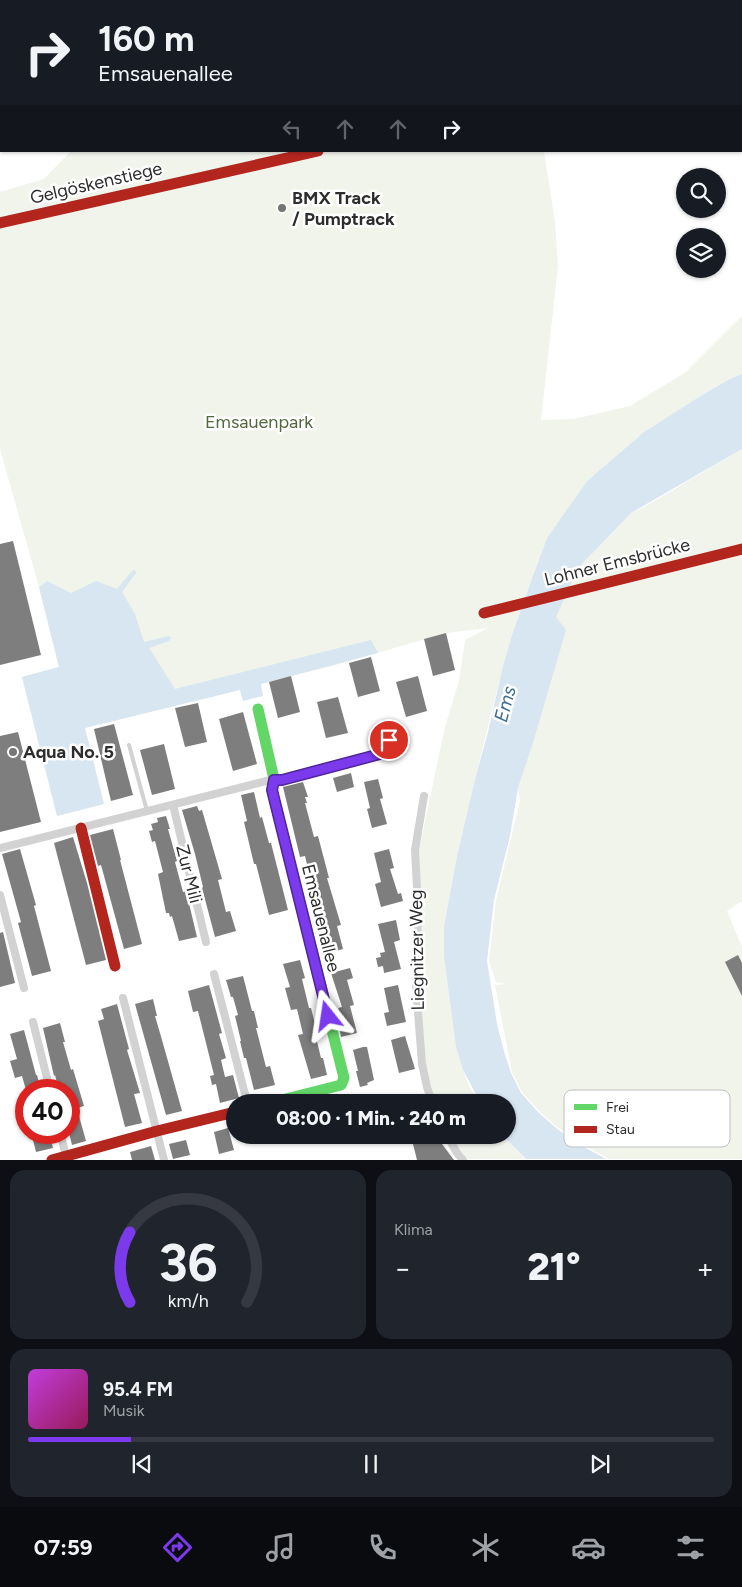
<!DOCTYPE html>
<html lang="de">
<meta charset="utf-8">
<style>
body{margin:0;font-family:Figtree,sans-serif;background:#20242c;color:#f1f3f6;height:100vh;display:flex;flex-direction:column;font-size:19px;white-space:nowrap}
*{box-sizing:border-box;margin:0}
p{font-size:16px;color:#9ea1a6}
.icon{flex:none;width:28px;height:28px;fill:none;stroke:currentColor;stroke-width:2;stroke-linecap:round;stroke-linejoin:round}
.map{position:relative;height:1160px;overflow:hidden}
.side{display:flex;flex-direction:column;gap:10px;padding:10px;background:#0d0f14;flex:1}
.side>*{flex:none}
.top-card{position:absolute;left:0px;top:0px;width:742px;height:152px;box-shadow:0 1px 4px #0004;background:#171b24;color:#f1f3f6;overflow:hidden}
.controls{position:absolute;left:676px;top:168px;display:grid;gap:10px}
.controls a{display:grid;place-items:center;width:50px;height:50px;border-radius:50%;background:#171b24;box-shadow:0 1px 4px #0004;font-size:25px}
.speed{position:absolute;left:15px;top:1079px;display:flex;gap:10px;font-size:25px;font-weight:700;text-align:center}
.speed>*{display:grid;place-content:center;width:65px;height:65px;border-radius:50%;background:#171b24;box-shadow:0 1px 4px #0004;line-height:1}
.speed .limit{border:8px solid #d22;background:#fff;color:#111}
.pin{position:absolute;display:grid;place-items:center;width:42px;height:42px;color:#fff;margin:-21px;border:2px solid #fff;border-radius:50%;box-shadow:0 1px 5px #0007}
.me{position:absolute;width:55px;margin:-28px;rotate:345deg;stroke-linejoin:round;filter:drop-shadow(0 0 4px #0008)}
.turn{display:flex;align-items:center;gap:18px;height:105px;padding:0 15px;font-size:22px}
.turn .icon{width:65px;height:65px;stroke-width:2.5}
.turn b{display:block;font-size:35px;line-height:42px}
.lanes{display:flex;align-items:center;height:48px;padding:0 15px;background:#0003;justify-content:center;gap:25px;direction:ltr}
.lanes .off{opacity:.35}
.big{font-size:38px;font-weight:800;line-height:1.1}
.side .widget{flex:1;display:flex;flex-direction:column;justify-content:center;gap:8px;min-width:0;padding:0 18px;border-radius:15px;background:#20242c}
.side .dial{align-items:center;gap:0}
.dial svg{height:130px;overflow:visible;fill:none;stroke:#363941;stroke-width:7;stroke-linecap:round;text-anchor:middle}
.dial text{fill:#f1f3f6;stroke:none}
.song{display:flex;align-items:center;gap:15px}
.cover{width:60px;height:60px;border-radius:8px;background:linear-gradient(135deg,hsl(290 70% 55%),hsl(330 70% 35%))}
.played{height:5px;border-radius:2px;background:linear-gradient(90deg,#7c3aed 15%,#363941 15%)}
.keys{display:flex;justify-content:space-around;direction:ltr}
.heat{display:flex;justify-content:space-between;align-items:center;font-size:28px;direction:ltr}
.side .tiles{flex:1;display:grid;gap:10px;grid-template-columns:1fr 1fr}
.widget:last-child{grid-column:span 2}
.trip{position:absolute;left:226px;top:1094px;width:290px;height:50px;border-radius:25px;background:#171b24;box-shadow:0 1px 4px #0004;font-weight:800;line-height:50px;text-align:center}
.dock{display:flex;height:80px;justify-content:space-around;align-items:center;background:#090b0e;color:#9ea1a6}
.dock .icon{width:35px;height:35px}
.dock .active{color:#7c3aed}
.dock b{font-size:22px;color:#f1f3f6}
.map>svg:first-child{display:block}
.green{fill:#f0f4eb}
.water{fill:#d7e6f1}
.building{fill:#7e7e7e}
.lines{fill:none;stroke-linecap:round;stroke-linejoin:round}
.lane{stroke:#d2d2d2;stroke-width:4}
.street{stroke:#d2d2d2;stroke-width:8}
.fast{stroke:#63d668;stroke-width:11}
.jam{stroke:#b3261e;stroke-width:11}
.route-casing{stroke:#51269a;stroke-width:12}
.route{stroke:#7c3aed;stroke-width:9}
.poi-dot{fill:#767676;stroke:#fff;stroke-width:2}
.labels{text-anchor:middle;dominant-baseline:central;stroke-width:5;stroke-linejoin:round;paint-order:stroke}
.street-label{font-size:18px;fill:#2d2d2d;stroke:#fff}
.poi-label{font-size:18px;font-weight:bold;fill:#2d2d2d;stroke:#fff;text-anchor:start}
.park-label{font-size:18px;fill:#50693a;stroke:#fff}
.water-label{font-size:19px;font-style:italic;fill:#3b6e8f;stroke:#fff}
.key{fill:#fff;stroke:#c0c0c0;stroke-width:1}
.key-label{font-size:14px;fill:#2d2d2d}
</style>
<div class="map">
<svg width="742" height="1160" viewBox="0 0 742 1160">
<rect width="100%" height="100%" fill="#fff"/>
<g class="green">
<polygon points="104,0 742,0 742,65 741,1 105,1"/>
<path d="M71,151H544L555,223L558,266L541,420L574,419L630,406L686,372L742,316V375L730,379L702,395L644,432L587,481L547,538L535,570L512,635L503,666L475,779L457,856L444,926V957L456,1047L463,1070L469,1086L479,1102H436C422,1066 422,1026 419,987L421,977L418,927V855L445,727L459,681L465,640L488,628L446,633L332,666L85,728L104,804L57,816L22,677L59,667L39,587L0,449V192L44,179Z"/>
<polygon points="742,449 742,901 727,911 742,947 742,1159 609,1159 578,1142 557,1127 541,1113 522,1092 512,1072 495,985 506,984 496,982 489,961 496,900 520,801 518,788 533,743 565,630 555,617 578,568 631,513 646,506"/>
<polygon points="451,1135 502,1135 525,1159 467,1159 460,1151"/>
</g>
<g class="water">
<polygon points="742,374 742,449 631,513 578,568 556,617 566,630 533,743 518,788 510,836 494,900 487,961 497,1024 505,1055 511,1073 521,1093 539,1113 556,1128 577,1143 606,1159 526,1159 502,1135 508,1135 508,1102 480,1102 463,1070 456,1047 444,957 444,926 457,856 475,779 488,732 503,666 512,635 535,570 547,538 587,481 644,432 702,395 730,379"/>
<polygon points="135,570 136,573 122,592 135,614 144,642 169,636 171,638 169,641 149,648 175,689 371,640 378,653 261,684 263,696 243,701 240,690 85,728 104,804 57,816 22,677 59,667 39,587 47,581 71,593 96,581 117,589 132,571"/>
</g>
<g class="building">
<polygon points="13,541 41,655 0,665 0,544"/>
<polygon points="446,633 455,670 433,676 424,639"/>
<polygon points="371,657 380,691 358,697 349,663"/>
<polygon points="291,676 300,712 278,718 269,682"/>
<polygon points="418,676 427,711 406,717 396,682"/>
<polygon points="338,697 348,733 326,738 317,702"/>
<polygon points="198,703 207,742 185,747 175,708"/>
<polygon points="243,712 257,764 233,771 219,719"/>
<polygon points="114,724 133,795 111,801 94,729"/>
<polygon points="18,732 41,822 0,832 0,736"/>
<polygon points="164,744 175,789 152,795 140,750"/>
<polygon points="351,773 354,787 337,792 333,778"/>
<polygon points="378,779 383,798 380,799 387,824 372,828 367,809 370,808 364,782"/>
<polygon points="303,782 308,797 305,797 307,803 305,803 314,837 318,836 329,878 327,878 341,925 337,926 343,949 326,954 308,890 313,889 305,856 300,857 283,787"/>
<polygon points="254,792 260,818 262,817 269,843 271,843 288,910 269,915 256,864 254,864 244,822 247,821 241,795"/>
<polygon points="197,806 199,811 202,810 222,879 218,880 226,912 230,911 236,931 215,937 202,888 203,887 195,854 182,810"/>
<polygon points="166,816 170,829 168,829 177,861 175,862 183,892 186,891 197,937 179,941 172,916 170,917 169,913 166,913 158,874 163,872 155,841 152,842 149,831 153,830 151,824 158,822 157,818"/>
<polygon points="113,829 121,860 120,860 142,944 124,949 101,865 98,866 90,835"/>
<polygon points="73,837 87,883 106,960 86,965 54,843"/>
<polygon points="20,849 36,905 34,906 51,971 32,976 18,923 21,922 2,854"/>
<polygon points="389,849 394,868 390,869 398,894 401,893 403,901 381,907 375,884 381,882 374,853"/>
<polygon points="396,920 400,940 394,942 401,969 384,973 383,966 378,967 376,958 381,957 380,953 385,952 378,924"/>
<polygon points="3,932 15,983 0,987 0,933"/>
<polygon points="738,955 742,963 742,996 725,962"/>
<polygon points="300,960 305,978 302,979 309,1008 311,1008 316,1028 314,1029 321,1058 323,1058 327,1075 311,1079 298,1035 303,1034 297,1009 291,1010 285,988 290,987 283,964"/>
<polygon points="350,968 353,978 347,980 354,1005 350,1006 357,1033 341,1037 338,1022 342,1021 338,1008 342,1007 331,973"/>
<polygon points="243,976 252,1011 254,1011 258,1028 256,1028 266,1067 270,1066 275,1085 254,1090 246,1058 244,1058 240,1041 241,1041 235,1016 238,1015 233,997 231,997 226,980"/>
<polygon points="209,985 222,1033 219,1034 226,1058 221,1060 225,1077 233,1075 239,1098 220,1103 216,1084 212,1085 210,1076 214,1075 198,1011 193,1012 188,991"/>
<polygon points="398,985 406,1022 387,1026 384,1013 389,1012 384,988"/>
<polygon points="153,999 157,1016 155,1016 162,1040 182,1111 166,1115 135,1004"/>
<polygon points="117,1004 129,1049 127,1050 140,1093 134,1094 142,1123 125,1127 98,1021 104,1019 101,1009"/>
<polygon points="60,1023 65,1042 63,1042 71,1070 73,1069 84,1106 71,1110 69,1101 69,1090 59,1090 55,1075 54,1076 43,1028"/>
<polygon points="24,1030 36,1075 37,1075 41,1090 26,1090 22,1076 15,1078 10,1061 17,1059 10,1034"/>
<polygon points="405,1036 415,1069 399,1073 391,1040"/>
<polygon points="363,1047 367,1047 374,1080 367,1083 368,1085 360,1087 356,1071 358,1071 353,1050"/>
<polygon points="79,1116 86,1141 72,1145 69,1133 69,1118"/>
<polygon points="228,1128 234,1150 219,1154 214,1132"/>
<polygon points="31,1132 49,1132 53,1148 36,1152"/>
<polygon points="186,1140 190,1155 173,1159 169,1144"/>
<polygon points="439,1140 454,1160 417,1160 413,1144"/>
<polygon points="151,1146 155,1160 132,1160 130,1152"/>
</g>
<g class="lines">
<g class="lane">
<polyline points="129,745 147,811"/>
<polyline points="423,1102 432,1100"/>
</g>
<g class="street">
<polyline points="424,796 415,850 418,908 416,986 422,1064 427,1087 432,1102"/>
<polyline points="173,805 206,942"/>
<polyline points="0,848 274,779 282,780 380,754 389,740"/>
<polyline points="0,895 24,988"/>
<polyline points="214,974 247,1102"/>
<polyline points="123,998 164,1160"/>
<polyline points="33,1022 50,1090"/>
<polyline points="60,1132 67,1160"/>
<polyline points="447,1135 457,1153 463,1160"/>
</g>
<polyline class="fast" points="258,709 274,779 272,790 344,1078 341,1085 274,1102"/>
<g class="jam">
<polyline points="0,223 318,151"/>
<polyline points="484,613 742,549"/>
<polyline points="81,828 115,966"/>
<polyline points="52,1160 157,1131 235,1112"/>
</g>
</g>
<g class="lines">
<g class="route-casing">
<polyline id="route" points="328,1016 272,790 274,780 282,780 380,754 389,740"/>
</g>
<use href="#route" class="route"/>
</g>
<g class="poi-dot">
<circle cx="282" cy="208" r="5"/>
<circle cx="13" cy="752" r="5"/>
</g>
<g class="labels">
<g class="street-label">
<text transform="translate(96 183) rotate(-13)">Gelgöskenstiege</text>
<text transform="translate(617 562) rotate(-14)">Lohner Emsbrücke</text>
<text transform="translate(189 874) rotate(76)">Zur Mili</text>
<text transform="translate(321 918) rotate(76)">Emsauenallee</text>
<text transform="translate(417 950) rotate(-91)">Liegnitzer Weg</text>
</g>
<g class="poi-label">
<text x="292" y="198">BMX Track<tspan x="292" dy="21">/ Pumptrack</tspan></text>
<text x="23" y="752">Aqua No. 5</text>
</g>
<g class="park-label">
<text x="259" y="422">Emsauenpark</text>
</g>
<g class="water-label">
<text transform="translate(505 704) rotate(-75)">Ems</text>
</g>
</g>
<rect x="564" y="1090" width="166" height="57" rx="8" class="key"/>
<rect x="574" y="1104" width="23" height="6" fill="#63d668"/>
<rect x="574" y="1126" width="23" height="7" fill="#b3261e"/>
<g class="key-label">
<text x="606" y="1112">Frei</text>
<text x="606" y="1134">Stau</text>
</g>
</svg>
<div class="controls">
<a><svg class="icon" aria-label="search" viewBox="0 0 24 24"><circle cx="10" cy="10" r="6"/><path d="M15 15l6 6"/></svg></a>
<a><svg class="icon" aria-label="layers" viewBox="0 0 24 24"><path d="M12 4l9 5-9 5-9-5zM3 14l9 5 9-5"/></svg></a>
</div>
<div class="speed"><div class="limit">40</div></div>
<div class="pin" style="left:389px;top:740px;background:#d93025"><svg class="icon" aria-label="arrive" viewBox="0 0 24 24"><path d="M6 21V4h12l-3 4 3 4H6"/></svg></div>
<svg class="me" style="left:328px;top:1016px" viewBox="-20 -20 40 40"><path d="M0-17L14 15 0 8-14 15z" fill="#7c3aed" stroke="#fff" stroke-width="4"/></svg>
<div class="trip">08:00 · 1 Min. · 240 m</div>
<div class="top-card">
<div class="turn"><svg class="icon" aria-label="right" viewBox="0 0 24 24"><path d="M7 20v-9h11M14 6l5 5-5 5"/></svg><div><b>160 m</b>Emsauenallee</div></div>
<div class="lanes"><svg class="icon off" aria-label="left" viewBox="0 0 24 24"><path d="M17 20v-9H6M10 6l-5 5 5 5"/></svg><svg class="icon off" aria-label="ahead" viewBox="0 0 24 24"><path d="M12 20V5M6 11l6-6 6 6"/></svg><svg class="icon off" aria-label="ahead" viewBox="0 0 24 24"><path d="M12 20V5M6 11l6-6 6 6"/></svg><svg class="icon" aria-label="right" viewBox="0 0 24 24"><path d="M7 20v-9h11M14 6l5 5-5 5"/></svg></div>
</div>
</div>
<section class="side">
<div class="tiles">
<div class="widget dial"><svg viewBox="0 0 100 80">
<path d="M14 69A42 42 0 1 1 86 69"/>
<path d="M14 69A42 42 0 0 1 14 26" stroke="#7c3aed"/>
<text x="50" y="56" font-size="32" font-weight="700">36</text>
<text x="50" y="72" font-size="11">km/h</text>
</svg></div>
<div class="widget"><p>Klima</p>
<div class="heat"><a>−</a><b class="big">21°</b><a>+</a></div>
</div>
<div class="widget">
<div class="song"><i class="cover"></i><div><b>95.4 FM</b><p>Musik</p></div></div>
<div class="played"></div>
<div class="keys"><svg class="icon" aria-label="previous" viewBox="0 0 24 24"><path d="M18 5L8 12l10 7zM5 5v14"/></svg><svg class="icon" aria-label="pause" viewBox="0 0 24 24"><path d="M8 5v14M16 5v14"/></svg><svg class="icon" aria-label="next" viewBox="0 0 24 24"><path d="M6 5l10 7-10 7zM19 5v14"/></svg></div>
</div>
</div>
</section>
<nav class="dock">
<b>07:59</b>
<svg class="icon active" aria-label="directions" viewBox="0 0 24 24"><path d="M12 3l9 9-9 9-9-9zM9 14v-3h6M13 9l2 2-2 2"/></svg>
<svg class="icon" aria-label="music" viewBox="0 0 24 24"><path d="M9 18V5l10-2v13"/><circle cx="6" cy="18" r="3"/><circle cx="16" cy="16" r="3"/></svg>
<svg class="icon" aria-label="phone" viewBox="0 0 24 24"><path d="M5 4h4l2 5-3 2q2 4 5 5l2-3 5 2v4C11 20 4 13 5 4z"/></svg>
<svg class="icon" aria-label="climate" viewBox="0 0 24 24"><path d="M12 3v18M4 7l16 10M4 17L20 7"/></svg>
<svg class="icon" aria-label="car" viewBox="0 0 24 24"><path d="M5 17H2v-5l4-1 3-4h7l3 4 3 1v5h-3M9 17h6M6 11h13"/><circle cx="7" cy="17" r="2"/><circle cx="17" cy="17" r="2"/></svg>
<svg class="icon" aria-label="filters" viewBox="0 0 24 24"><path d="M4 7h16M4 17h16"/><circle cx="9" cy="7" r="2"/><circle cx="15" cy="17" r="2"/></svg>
</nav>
